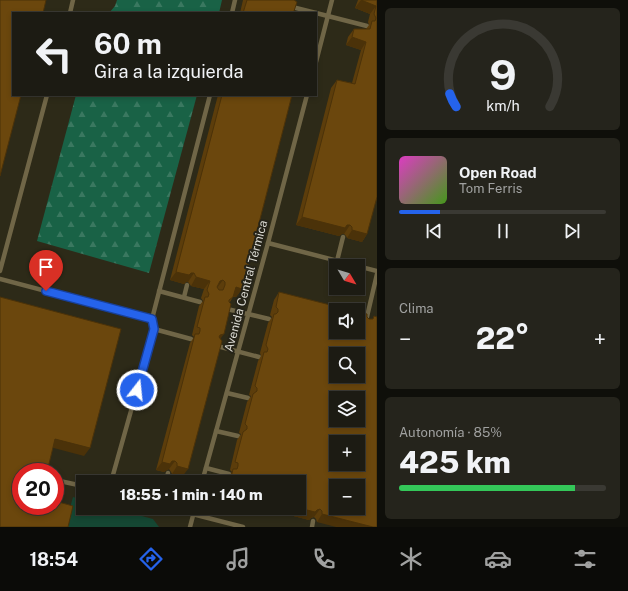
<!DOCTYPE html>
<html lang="es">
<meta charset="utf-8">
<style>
body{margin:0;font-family:"Public Sans",sans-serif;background:#25241c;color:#f1f3f6;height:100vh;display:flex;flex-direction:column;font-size:15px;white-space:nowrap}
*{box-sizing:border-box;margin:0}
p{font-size:13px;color:#a0a1a0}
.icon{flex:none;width:22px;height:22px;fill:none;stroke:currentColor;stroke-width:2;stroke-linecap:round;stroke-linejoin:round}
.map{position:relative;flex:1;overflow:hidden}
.details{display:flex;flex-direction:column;gap:8px;padding:8px;background:#0f0f0a;width:251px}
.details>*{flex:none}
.top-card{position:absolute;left:12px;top:12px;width:305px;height:84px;border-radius:0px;box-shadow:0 2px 6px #0003,0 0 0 1px #3a3933;background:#1c1b13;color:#f1f3f6;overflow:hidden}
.needle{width:26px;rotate:128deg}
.tools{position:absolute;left:329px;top:259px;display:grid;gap:8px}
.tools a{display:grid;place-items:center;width:36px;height:36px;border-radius:0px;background:#1c1b13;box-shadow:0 2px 6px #0003,0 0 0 1px #3a3933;font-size:20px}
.speed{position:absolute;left:12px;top:463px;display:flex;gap:8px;font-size:20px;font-weight:700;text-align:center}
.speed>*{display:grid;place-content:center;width:52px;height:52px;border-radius:50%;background:#1c1b13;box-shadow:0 2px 6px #0003,0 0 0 1px #3a3933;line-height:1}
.speed .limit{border:6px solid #d22;background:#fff;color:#111}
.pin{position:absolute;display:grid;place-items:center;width:34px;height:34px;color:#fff;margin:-41px -17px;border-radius:50% 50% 50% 0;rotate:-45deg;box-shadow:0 0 4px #0007}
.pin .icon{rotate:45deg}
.me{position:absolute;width:44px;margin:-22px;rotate:16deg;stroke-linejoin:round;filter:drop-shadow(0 0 3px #0008)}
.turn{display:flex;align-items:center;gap:14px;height:84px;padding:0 16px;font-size:18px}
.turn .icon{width:52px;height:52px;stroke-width:2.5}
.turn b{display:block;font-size:28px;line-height:34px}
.big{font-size:30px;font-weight:800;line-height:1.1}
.details .card{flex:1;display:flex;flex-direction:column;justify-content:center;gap:6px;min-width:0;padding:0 14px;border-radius:6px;background:#25241c}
.details .dial{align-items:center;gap:0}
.dial svg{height:104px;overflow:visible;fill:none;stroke:#3a3933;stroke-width:7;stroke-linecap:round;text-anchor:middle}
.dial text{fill:#f1f3f6;stroke:none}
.song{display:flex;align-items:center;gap:12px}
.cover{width:48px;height:48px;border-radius:6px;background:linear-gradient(135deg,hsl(310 70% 55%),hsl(100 70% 35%))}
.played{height:4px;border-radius:2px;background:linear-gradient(90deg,#2563eb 20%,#3a3933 20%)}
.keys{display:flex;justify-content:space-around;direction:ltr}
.heat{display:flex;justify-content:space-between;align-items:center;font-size:22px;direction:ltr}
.charge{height:6px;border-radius:3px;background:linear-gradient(90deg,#34c759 85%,#3a3933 0)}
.trip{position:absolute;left:76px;top:475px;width:230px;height:40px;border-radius:0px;background:#1c1b13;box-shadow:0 2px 6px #0003,0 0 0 1px #3a3933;font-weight:800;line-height:40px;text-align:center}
.menu{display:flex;height:64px;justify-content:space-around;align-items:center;background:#0b0b08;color:#a0a1a0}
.menu .icon{width:28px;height:28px}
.menu .selected{color:#2563eb}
.menu b{font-size:18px;color:#f1f3f6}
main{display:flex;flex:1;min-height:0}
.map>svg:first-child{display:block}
.built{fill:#2d2a18;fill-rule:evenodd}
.grass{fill:#154733}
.forest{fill:url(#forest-firs)}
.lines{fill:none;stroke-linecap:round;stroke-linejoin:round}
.lane{stroke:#706647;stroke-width:4.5}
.wall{fill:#5c3d0b}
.shaded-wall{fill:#4b3209}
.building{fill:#6b470d;stroke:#4b3209;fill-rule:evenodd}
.route-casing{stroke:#184099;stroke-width:10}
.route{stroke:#2563eb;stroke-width:7}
.labels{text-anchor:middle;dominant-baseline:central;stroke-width:4;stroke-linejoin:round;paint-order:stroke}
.street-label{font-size:12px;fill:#dcdbd4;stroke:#262419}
</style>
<main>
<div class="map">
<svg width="377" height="527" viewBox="0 0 377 527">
<defs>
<pattern id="forest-firs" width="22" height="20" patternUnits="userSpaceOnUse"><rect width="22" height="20" fill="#196246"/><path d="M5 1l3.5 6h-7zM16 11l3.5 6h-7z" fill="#3a7860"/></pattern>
</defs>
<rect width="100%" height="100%" fill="#262419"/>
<path class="built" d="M0,0H377V527H0ZM13,13H316V95H13ZM336,266H358V288H336ZM336,310H358V332H336ZM336,354H358V376H336ZM336,398H358V420H336ZM336,442H358V464H336ZM21,472H55V506H21ZM83,482H299V508H83ZM336,486H358V508H336Z"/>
<polygon class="grass" points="73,497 83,500 83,508 112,508 153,519 159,527 65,527"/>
<g class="forest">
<polygon points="117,0 222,0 219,13 109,13 115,6"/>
<polygon points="76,95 197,95 149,273 37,241"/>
</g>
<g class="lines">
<g class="lane">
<polyline points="292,7 316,13"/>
<polyline points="70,13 73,0"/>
<polyline points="232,13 235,0"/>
<polyline points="316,13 367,26"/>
<polyline points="316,62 332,0"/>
<polyline points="268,243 377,271"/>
<polyline points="337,261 343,237"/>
<polyline points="0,271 47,95"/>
<polyline points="0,279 152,319"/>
<polyline points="159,291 200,302"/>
<polyline points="184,297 187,285"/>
<polyline points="227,309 269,319"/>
<polyline points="366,321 377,274"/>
<polyline points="154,329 191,339"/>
<polyline points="217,346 259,357"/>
<polyline points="227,393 248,398"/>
<polyline points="216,431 238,436"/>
<polyline points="206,468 229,474"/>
<polyline points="55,480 83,486"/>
<polyline points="111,482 154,329 152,319 210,95"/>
<polyline points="166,482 168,473"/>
<polyline points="202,482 268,243 307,95"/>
<polyline points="169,508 243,527"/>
<polyline points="190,527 195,508"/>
<polyline points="312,527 313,521"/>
</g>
</g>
<g class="wall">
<polygon points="243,0 295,0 294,11 304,13 240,13"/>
<polygon points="358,0 377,0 367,234 362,242 347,238 346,236 344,234 342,234 339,236 296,225 331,88 337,80 352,83 361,50 346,45 348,37 354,29 366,29 369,25 368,22 370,14 355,8"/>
<polygon points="218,95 292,95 242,289 236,297 233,297 230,302 182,477 172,474 171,472 169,469 167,470 164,472 156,470 190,343 194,337 192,335 199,306 203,301 201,298 204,289 191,286 188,282 186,282 184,284 170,280"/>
<polygon points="279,292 377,527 317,522 316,519 314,517 311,518 309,520 262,508 299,508 299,482 227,482 228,478 232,472 230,470 237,440 241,434 239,433 247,402 251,396 249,395 258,361 261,356 260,353 268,323 272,317 270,315 274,300"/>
</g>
<g class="shaded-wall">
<polygon points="361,0 376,6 370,14 355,8"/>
<polygon points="352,37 366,42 361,50 346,45"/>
<polygon points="302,217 347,225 350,225 344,234 342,234 339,236 296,225"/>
<polygon points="352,230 367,234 362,242 347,238"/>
<polygon points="176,272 191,273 194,273 188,282 186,282 184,284 170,280"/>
<polygon points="196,277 210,281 204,289 191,286"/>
<polygon points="223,280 217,288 220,281"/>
<polygon points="236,287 242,289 236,297 230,296"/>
<polygon points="224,334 218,342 215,343 220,335"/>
<polygon points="55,439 90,448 84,456 50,447"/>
<polygon points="172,461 175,461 169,469 167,470 164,472 156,470 162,462"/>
<polygon points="177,466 188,469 182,477 172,474"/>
<polygon points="262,508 299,508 320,509 314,517 311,518 309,520"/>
<polygon points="322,514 373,527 336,527 317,522"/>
</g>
<g class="building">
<polygon points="0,0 46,0 43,13 13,13 13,95 21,95 0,176"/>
<polygon points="247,0 294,0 297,2 294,11 304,13 243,13"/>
<polygon points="361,0 377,0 377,197 367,234 352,230 352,227 350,225 347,225 345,228 302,217 337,80 355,84 366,42 352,37 354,29 370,29 372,21 375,21 376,18 374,14 376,6"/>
<path d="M222,95H292L242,289L236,287L233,297L229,300V302L231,304L224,334L220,335L219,337L222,341L188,469L177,466V463L175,461H172L170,464L162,462L195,334H199L200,331V328L197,327L205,297H208L209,294L207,290L210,281L196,277L194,273H191L189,275L176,272ZM223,280L225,282V285L223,290H219L217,287L220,281Z"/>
<path d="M279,292L350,310H336V332H358V312L367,314V317L369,319H373L374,316L377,317V527H373L322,514V511L320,509L317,510L315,512L299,508V482H230L233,469H237L238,466V463L235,462L243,432L247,429V426L245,424L253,394L257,391V388L255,386L264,352H267L268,349L266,345L274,314H276L278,312V309L276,307ZM336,354H358V376H336ZM336,398H358V420H336ZM336,442H358V464H336ZM336,486H358V508H336Z"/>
<polygon points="0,297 121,329 90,448 55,439 47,472 21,472 21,506 55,506 55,501 73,506 68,527 0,527"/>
</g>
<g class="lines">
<g class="route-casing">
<polyline id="route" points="46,291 152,319 154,329 137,390"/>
</g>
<use href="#route" class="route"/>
</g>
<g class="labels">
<g class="street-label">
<text transform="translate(246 286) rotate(-75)">Avenida Central Térmica</text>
</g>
</g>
</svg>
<div class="tools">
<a><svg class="needle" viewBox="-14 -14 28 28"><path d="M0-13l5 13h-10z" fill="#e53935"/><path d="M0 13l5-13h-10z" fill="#a0a1a0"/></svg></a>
<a><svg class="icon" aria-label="sound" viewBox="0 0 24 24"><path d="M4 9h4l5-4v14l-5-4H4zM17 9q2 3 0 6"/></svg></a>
<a><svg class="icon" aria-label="search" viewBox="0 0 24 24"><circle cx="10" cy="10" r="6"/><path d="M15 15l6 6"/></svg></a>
<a><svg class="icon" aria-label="layers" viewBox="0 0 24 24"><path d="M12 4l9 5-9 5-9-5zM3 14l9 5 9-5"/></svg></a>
<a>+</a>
<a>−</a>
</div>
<div class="speed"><div class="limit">20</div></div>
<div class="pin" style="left:46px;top:291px;background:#d93025"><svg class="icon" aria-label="arrive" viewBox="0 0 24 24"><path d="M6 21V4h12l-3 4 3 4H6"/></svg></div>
<svg class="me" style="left:137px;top:390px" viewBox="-20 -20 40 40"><circle r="17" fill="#2563eb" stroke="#fff" stroke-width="3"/><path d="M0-11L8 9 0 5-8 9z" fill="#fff"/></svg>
<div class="trip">18:55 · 1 min · 140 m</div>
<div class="top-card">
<div class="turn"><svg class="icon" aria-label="left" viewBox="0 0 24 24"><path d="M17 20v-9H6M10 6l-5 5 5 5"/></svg><div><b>60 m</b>Gira a la izquierda</div></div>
</div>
</div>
<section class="details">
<div class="card dial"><svg viewBox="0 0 100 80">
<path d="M14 69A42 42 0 1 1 86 69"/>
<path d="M14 69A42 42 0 0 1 9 59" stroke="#2563eb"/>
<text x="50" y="56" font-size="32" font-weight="700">9</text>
<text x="50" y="72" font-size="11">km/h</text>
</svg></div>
<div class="card">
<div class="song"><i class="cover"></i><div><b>Open Road</b><p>Tom Ferris</p></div></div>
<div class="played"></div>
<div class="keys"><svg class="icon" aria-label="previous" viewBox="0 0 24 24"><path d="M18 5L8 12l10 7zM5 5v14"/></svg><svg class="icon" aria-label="pause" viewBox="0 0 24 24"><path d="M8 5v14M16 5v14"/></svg><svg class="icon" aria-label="next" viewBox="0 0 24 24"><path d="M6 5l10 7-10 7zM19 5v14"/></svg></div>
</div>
<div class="card"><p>Clima</p>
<div class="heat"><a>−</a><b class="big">22°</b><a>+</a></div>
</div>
<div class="card"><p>Autonomía · 85%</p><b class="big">425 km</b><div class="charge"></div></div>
</section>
</main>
<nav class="menu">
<b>18:54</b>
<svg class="icon selected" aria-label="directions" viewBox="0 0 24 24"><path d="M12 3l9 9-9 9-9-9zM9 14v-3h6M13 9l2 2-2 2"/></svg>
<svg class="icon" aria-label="music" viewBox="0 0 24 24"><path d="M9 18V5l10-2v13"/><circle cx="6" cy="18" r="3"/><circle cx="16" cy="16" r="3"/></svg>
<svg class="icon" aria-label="phone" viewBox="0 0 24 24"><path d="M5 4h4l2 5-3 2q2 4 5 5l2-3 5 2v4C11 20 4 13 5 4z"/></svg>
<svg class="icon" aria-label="climate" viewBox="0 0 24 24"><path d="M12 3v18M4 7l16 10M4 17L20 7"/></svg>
<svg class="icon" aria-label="car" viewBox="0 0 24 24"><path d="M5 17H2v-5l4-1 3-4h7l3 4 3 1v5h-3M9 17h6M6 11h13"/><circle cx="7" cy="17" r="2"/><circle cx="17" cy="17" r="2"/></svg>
<svg class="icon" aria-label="filters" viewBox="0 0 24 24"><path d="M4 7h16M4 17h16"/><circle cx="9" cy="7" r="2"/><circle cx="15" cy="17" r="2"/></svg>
</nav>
